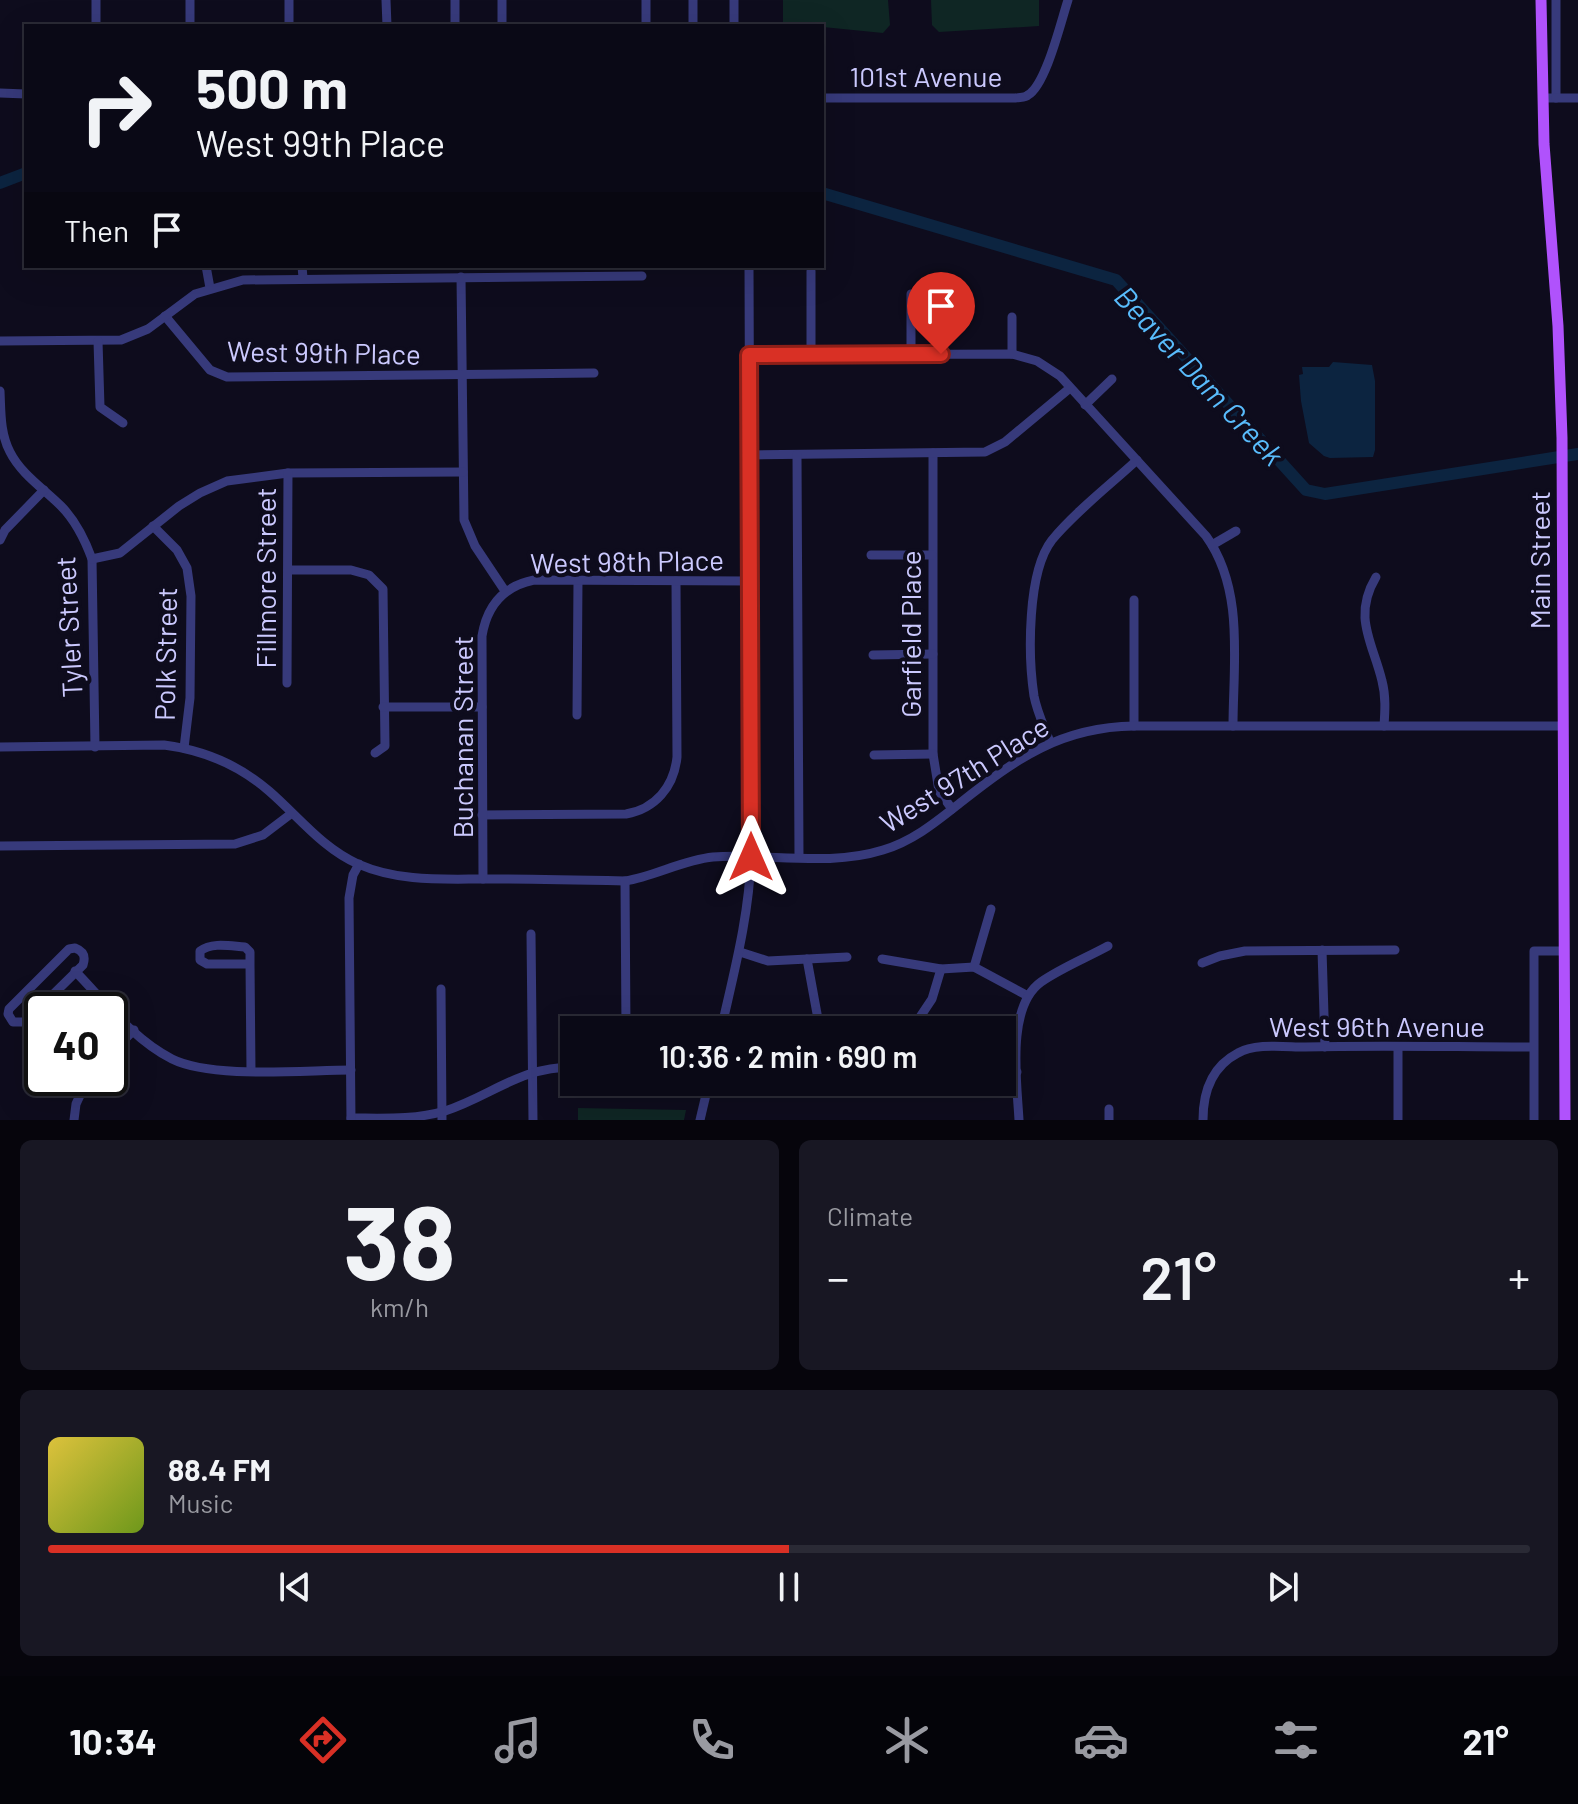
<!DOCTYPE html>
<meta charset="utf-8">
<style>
body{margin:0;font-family:Barlow,sans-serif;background:#181723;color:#f1f3f6;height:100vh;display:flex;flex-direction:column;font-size:30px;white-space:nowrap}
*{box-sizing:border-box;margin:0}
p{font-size:26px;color:#999aa1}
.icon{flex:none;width:44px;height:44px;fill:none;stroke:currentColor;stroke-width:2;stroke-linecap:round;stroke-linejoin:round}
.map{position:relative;height:1120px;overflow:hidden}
.sheet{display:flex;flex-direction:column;gap:20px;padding:20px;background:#06050c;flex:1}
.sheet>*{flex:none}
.banner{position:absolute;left:24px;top:24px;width:800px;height:244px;border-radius:0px;box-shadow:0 8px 32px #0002,0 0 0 2px #2a2a35;background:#0a0916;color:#f1f3f6;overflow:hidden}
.speed{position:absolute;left:24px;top:992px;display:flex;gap:16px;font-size:40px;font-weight:700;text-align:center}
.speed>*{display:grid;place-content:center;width:104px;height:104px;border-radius:50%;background:#0a0916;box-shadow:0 8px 32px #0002,0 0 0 2px #2a2a35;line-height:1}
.speed .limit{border:4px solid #111;border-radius:12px;background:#fff;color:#111}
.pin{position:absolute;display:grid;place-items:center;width:68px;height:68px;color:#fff;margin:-82px -34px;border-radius:50% 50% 50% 0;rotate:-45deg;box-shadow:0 0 8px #0007}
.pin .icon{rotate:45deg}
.me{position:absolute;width:88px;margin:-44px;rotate:0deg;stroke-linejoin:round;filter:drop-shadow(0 0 6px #0008)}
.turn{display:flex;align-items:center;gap:28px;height:168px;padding:0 40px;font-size:36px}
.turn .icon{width:104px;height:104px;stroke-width:2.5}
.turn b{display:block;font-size:56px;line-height:68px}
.then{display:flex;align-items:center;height:76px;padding:0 40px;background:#0003;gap:16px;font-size:30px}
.big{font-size:60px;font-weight:600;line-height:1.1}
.sheet .widget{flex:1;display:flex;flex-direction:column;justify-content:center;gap:12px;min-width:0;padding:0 28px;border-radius:12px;background:#181723}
.sheet .dial{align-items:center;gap:0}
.dial b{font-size:104px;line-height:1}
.song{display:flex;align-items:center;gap:24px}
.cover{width:96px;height:96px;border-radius:12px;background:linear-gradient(135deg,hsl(50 70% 55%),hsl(80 70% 35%))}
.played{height:8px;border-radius:4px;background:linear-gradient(90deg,#d93025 50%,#2a2a35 50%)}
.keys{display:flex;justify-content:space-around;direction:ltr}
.heat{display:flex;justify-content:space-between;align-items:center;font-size:44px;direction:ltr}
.sheet .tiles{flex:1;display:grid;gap:20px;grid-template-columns:1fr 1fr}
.widget:last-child{grid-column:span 2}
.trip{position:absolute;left:560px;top:1016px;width:456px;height:80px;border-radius:0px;background:#0a0916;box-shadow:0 8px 32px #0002,0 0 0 2px #2a2a35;font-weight:600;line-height:80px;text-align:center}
.tab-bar{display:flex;height:128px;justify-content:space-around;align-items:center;background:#040409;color:#999aa1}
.tab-bar .icon{width:56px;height:56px}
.tab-bar .active{color:#d93025}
.tab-bar b{font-size:36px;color:#f1f3f6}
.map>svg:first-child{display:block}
.green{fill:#0f2624}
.water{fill:#0c2440}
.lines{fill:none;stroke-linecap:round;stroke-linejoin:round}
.river{stroke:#0c2440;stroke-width:12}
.minor{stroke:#373a7b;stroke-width:9}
.major{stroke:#b052fc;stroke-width:11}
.route-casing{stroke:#8d1f18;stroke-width:20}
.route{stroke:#d93025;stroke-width:14}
.labels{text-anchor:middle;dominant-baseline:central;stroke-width:8;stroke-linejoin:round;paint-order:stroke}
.street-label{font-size:28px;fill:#cbc9fe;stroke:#0e0c1d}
.water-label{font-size:30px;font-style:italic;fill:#59bcfc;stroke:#0e0c1d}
</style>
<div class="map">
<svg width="1578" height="1120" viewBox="0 0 1578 1120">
<rect width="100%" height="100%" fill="#0e0c1d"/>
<g class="green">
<polygon points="783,0 888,0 890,25 883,33 783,23"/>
<polygon points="931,0 1039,0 1039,26 939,32 932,25"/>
<polygon points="578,1108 686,1110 684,1120 578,1120"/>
</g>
<polygon class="water" points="1333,362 1372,365 1375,381 1375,450 1373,457 1330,458 1324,456 1309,443 1301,401 1299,375 1303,374 1302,367 1329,367"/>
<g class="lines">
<g class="river">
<polyline points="0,183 26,173"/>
<polyline points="822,193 1116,280 1306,490 1325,494 1578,454"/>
</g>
<g class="minor">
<polyline points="96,0 96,26"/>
<polyline points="190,0 190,26"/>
<polyline points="386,0 387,26"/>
<polyline points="455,0 455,26"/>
<polyline points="502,0 502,26"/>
<polyline points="734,0 734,26"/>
<polyline points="289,26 289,0"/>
<polyline points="646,26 646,0"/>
<polyline points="693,26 693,0"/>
<polyline points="0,93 26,94"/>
<path d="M822,98H1016C1020,97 1025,98 1028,95C1046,85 1061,21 1068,0"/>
<polyline points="1543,98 1556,98 1556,0"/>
<polyline points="1556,98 1578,98"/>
<polyline points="206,266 210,288"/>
<polyline points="302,266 303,278"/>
<polyline points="811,271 811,355"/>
<polyline points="461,277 464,520 475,546 505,591"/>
<polyline points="911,294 911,354"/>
<polyline points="165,316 210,370 227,377 594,373"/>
<polyline points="0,341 121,340 148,329 195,294 243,280 642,276"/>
<polyline points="98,341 100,407 123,423"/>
<polyline points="1012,354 1012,317"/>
<path d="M749,355L1012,354L1037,361L1060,376L1206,536C1245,590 1233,664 1233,726"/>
<path d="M0,391C1,412 0,433 10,452C21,474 44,489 61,506C76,521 85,540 92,559L95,747"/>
<polyline points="1085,405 1112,379"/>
<polyline points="933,453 933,754 939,791 952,809"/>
<polyline points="750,455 985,452 1005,442 1070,388"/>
<polyline points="797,455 799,857"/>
<polyline points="153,526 177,550 187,568 191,596 190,698 184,748"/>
<polyline points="0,540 5,530 44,490"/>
<polyline points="1212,545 1236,531"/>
<polyline points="871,555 932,555"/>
<polyline points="92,559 120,553 179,506 200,493 227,481 288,473 463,472"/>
<polyline points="288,570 351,570 369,575 383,589 385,746 375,753"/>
<path d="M1376,577C1352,617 1373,643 1382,681C1386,696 1385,711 1384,726"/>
<polyline points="1134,600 1134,726"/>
<polyline points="873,655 933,654"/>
<polyline points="287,683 288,473"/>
<polyline points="383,707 482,707"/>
<polyline points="577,715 578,580"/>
<path d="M1050,742C1044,726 1037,712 1034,696C1028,656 1027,572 1052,540C1075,512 1110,485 1137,460"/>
<path d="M0,747L164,745C203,750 239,765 269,791C298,816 322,848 358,864C399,882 442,879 485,879C531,879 578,880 625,881C655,876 683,860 713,857C768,853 829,867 883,850C913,841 936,822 960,803C1016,759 1060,727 1134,726H1563"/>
<polyline points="874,755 933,754"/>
<path d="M482,815L626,814C655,809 674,787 677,757L676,581"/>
<polyline points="0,846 235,844 263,835 292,813"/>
<path d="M483,879L482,636C487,605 504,586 534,580L750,581"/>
<polyline points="625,881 626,1030"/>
<polyline points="531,934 533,1120"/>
<path d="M75,948C83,951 86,956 83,965L25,1022H13L8,1014L9,1009L69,949Z"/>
<polyline points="1322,950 1325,1047"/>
<polyline points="740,952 768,961 847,957"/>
<polyline points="807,959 820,1030"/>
<polyline points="882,959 941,969 974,967 1028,996"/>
<polyline points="1202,963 1220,956 1245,951 1395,950"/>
<path d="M250,964H207L200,960V951C212,942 230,946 245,947L250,952V964L251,1070"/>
<polyline points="974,967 991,909"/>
<path d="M75,971C104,1001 134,1040 172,1059C212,1079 303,1070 351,1070"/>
<polyline points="441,989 442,1120"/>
<path d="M721,1030C734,972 749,917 751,857L749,266"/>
<polyline points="914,1030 914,1026 932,999 941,969"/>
<polyline points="1398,1047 1398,1120"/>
<polyline points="110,1054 134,1030"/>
<polyline points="1002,1072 1017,1072"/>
<polyline points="1109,1109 1109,1120"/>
<path d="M351,1118C382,1118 414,1120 445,1111C493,1095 519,1067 574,1067"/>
<polyline points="74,1120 76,1104 88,1078"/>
<polyline points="351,1120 349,898 353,875 359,864"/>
<polyline points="700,1120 709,1082"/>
<path d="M1019,1120C1017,1082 1006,1007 1041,982C1061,968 1086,958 1108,946"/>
<path d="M1203,1120C1203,1092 1211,1067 1238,1053C1255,1043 1285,1047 1305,1047C1381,1045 1457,1047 1533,1047"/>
<polyline points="1534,1120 1534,951 1564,951"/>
</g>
<polyline class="major" points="1541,0 1544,144 1558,326 1562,438 1565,1120"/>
</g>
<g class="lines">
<g class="route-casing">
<polyline id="route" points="751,857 749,355 941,354"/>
</g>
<use href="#route" class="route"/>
</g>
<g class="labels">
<g class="street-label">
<text x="926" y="76">101st Avenue</text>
<text transform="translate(324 352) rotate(1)">West 99th Place</text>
<text transform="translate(1539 560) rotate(-90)">Main Street</text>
<text transform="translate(627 561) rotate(-1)">West 98th Place</text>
<text transform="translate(265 578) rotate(-90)">Fillmore Street</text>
<text transform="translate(68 627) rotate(-93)">Tyler Street</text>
<text transform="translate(910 634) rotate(-90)">Garfield Place</text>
<text transform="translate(165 654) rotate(-89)">Polk Street</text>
<text transform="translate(462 737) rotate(-90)">Buchanan Street</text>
<text transform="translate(964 774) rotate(-32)">West 97th Place</text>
<text x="1377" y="1026">West 96th Avenue</text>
</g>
<g class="water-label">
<text transform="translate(1200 375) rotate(47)">Beaver Dam Creek</text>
</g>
</g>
</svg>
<div class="speed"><div class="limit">40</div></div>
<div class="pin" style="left:941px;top:354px;background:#d93025"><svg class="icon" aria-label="arrive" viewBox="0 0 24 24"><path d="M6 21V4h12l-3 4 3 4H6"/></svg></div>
<svg class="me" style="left:751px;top:857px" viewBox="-20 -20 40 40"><path d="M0-17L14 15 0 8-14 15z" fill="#d93025" stroke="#fff" stroke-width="4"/></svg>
<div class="trip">10:36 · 2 min · 690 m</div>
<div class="banner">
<div class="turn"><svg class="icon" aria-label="right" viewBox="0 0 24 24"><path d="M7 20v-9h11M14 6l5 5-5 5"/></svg><div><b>500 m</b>West 99th Place</div></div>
<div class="then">Then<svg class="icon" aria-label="arrive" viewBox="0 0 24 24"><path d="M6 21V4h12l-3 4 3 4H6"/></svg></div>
</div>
</div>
<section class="sheet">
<div class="tiles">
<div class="widget dial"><b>38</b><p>km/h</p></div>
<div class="widget"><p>Climate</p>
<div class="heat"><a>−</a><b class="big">21°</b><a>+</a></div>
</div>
<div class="widget">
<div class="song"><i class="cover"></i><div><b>88.4 FM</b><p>Music</p></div></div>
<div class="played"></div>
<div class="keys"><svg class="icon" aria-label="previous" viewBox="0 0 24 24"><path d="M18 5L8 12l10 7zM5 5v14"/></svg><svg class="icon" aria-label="pause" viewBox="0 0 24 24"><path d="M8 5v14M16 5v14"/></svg><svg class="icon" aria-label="next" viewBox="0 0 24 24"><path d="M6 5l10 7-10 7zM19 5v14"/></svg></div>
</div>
</div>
</section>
<nav class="tab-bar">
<b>10:34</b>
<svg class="icon active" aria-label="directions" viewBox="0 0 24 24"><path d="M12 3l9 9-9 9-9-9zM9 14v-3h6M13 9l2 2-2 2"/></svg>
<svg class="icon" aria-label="music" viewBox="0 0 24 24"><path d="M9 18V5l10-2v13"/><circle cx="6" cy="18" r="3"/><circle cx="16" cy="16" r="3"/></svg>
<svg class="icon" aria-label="phone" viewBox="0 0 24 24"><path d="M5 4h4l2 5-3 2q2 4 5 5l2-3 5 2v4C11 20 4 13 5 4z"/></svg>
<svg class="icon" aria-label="climate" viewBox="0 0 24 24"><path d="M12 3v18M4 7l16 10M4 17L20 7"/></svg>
<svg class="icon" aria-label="car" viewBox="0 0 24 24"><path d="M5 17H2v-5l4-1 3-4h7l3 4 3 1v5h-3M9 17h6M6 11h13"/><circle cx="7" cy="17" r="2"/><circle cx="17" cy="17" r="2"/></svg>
<svg class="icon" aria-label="filters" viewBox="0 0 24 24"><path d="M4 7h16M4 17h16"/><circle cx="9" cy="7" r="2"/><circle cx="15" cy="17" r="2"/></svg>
<b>21°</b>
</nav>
